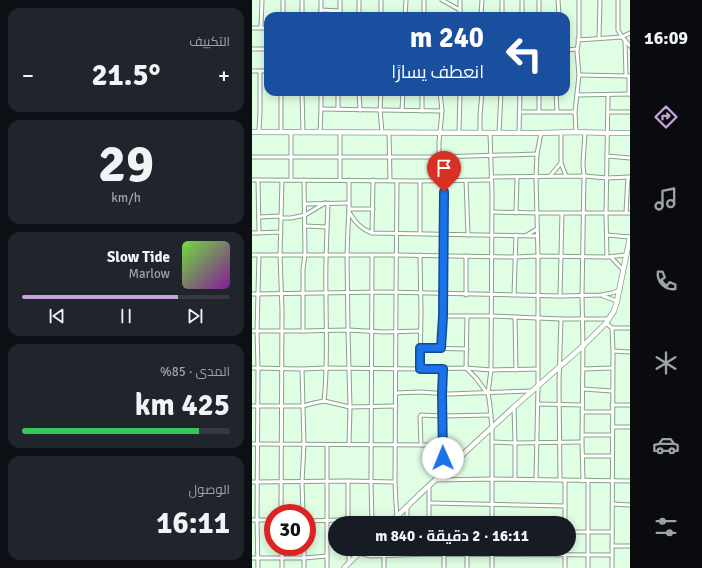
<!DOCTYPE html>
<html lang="ar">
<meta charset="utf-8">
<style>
body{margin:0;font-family:Signika,Cairo,sans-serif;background:#20242c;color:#f1f3f6;direction:rtl;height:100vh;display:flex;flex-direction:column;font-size:15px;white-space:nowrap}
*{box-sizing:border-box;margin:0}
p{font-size:13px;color:#9ea1a6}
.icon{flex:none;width:22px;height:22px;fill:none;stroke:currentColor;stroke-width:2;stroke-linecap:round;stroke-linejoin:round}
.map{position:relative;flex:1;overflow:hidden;direction:ltr}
.drawer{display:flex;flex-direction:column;gap:8px;padding:8px;background:#0d0f14;width:252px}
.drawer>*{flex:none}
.guide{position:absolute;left:12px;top:12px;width:306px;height:84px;border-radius:12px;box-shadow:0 2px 10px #0003;direction:rtl;background:#1a4fa0;color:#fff;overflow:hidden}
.speed{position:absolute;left:12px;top:504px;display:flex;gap:8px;font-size:20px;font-weight:700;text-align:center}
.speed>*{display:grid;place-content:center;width:52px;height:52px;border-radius:50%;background:#171b24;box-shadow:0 2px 10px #0003;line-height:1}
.speed .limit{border:6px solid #d22;background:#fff;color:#111}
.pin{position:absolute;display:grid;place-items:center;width:34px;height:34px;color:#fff;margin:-41px -17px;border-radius:50% 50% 50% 0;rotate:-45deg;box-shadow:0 0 4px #0007}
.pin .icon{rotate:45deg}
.me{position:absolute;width:44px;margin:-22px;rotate:359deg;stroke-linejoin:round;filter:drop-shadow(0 0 3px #0008)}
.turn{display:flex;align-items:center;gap:14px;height:84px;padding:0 20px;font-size:18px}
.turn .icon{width:52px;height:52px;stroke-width:2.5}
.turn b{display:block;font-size:28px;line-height:34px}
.big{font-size:30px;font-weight:700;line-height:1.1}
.drawer .card{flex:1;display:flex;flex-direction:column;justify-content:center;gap:6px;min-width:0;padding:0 14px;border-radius:12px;background:#20242c}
.drawer .dial{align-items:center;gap:0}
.dial b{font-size:52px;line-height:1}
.song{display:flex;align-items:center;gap:12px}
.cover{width:48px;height:48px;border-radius:6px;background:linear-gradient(135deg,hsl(100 70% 55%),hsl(290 70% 35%))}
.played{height:4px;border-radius:2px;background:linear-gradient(90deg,#c3a4da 75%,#363941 75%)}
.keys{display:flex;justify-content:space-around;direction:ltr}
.heat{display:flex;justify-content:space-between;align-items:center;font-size:22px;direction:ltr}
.charge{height:6px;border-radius:3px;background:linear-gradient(90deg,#34c759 85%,#363941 0)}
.trip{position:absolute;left:76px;top:516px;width:248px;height:40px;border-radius:20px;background:#171b24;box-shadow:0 2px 10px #0003;font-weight:700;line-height:40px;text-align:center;direction:rtl}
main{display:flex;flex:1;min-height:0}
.menu{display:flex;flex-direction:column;width:72px;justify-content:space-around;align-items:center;background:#090b0e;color:#9ea1a6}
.menu .icon{width:28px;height:28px}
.menu .active{color:#c3a4da}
.menu b{font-size:18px;color:#f1f3f6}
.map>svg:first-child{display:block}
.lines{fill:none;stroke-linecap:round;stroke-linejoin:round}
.street-casing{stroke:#86a189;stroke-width:5}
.secondary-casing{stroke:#86a189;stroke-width:6}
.street{stroke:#fff;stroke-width:3}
.secondary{stroke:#fff;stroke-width:4.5}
.route-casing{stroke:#114b97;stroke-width:10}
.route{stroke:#1a73e8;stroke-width:7}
</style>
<main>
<nav class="menu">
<b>16:09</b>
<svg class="icon active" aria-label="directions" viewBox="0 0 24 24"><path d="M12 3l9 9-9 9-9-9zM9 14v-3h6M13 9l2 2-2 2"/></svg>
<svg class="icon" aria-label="music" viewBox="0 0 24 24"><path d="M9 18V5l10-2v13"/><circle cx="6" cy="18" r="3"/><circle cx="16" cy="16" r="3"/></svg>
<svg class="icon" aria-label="phone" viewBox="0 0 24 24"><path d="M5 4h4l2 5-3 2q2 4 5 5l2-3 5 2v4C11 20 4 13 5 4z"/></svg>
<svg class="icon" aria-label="climate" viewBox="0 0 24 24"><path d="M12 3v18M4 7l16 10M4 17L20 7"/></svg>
<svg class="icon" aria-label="car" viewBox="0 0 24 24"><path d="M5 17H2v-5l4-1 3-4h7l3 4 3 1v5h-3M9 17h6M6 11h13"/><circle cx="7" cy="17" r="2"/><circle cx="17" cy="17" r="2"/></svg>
<svg class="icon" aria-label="filters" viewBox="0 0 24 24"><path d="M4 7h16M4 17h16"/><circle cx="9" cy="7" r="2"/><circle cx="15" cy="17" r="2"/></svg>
</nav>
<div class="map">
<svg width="378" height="568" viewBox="0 0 378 568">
<rect width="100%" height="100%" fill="#e0fee4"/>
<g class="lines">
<g class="street-casing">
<g id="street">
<polyline points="107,0 107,16"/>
<polyline points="129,0 129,16"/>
<polyline points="190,0 208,10"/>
<polyline points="306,0 307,16"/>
<polyline points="366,0 366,30 370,37 378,46"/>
<polyline points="69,10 88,11"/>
<polyline points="31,16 31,0"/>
<polyline points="50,16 50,0"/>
<polyline points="69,16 69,0"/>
<polyline points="88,16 88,0"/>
<polyline points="153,16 154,0"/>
<polyline points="172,16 172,0"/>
<polyline points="208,16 208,0"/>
<polyline points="229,16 230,0"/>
<polyline points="250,16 250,0"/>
<polyline points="270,16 270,0"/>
<polyline points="287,16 287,0"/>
<polyline points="9,27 10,0"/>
<polyline points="0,28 16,28"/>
<polyline points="347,38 348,0"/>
<polyline points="326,40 370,37 378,33"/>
<polyline points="373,40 374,76"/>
<polyline points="0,49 16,49"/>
<polyline points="314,50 325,49"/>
<polyline points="0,71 16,71"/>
<polyline points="327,75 378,76"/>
<polyline points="377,76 377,94"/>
<polyline points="29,92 29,132"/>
<polyline points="50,92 51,132"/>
<polyline points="107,92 108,110"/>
<polyline points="129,92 128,110 130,132"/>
<polyline points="304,92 305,112"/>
<polyline points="325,95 378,94"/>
<polyline points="69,109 190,111"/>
<polyline points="86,109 86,92"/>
<polyline points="150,110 151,92"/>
<polyline points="170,111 170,92"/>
<polyline points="267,112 323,112"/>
<polyline points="287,112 287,92"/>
<polyline points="357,112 378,112"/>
<polyline points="7,132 8,111 8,71"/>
<polyline points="68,132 69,109 69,92"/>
<polyline points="88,132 88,180"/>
<polyline points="137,132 138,180"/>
<polyline points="309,132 309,163 314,176"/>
<polyline points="324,132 323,112 327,75 325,52 327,36 327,0"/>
<polyline points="207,133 208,92"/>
<polyline points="228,133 228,116 230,92"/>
<polyline points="238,133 240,193 239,370 236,393 238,406 240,428 240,523"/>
<polyline points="247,133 249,92"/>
<polyline points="267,133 268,92"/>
<polyline points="355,156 378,158"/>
<polyline points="0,157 186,157 285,154"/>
<polyline points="298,176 309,163"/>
<polyline points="239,177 332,176 355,178 378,177"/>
<polyline points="0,180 168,181 239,180"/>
<polyline points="6,180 7,233"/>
<polyline points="39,180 39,132"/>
<polyline points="97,180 97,209 96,228 95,255 96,330 98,407 97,445"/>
<polyline points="214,180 216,235"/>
<polyline points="187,181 187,142 190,111 188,92"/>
<polyline points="53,204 97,203"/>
<polyline points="97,209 121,209"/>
<path d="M97,212C103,222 109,229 120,233L286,236"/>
<polyline points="240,212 286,213 378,213"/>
<polyline points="264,213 265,178"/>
<polyline points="374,213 376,177"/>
<polyline points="7,217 29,216"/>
<polyline points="29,218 39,218 53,215 73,203"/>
<polyline points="53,226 75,227"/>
<polyline points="0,233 29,232"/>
<polyline points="120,233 121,180"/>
<polyline points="168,233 168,181"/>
<polyline points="275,235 285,229"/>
<polyline points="355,235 378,237"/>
<polyline points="0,255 144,255 263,257 286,256 355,257 374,255"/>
<polyline points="120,255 119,482 120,523"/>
<polyline points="214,256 214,295"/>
<polyline points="355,257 354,214 356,95"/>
<polyline points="359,257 371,270"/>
<polyline points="0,294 132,292 308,296 349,295 360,293 368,290"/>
<polyline points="262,295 264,235"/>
<polyline points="308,296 310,213"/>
<polyline points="351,296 365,301"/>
<polyline points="191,316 239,316 309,319 357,319"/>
<polyline points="215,316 214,368 224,378 235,393"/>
<polyline points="263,317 264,370"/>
<polyline points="354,323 360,328 361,351 360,568"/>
<polyline points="360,328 378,328"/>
<polyline points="0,331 51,331 96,330 132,332 169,331"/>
<polyline points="51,331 51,269 53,255 52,180"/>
<polyline points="169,348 215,349"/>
<polyline points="189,348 191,316 192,181"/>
<polyline points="361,351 378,352"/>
<polyline points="0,368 50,369 74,368 168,369 214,368 239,370 286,369"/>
<polyline points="50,369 52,445 50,482 51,513"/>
<polyline points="168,369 169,311 168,255"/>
<polyline points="331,369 360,368"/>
<polyline points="331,389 360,391"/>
<polyline points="144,393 168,392 197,394 280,391"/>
<path d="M72,401C76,366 74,330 74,295C73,264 75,234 76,203"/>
<polyline points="286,404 331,405"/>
<polyline points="360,405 378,405"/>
<polyline points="0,406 51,406 62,403 72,401 98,407 144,406"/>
<polyline points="262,407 263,443 263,479"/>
<polyline points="330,412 360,412"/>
<polyline points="360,427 378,427"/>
<polyline points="330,435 360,435"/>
<polyline points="240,442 263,443 330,442"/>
<polyline points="0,444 179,445 190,444"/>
<polyline points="75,445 75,568"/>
<polyline points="169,445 168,417 169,415 191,416 239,415"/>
<polyline points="330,456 360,456"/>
<polyline points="191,473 190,394 191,369"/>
<polyline points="184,480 240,479 378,481"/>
<polyline points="284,480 286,387 286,256 284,177 285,154 289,133"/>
<polyline points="308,480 307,382 309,319"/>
<polyline points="96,481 96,523"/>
<polyline points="331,481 330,442 331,346 330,296 332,176 331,164 333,132"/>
<polyline points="0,482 96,481 143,482"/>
<polyline points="178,503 313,506"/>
<polyline points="361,504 378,505"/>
<polyline points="29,513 30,310 28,255 30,180"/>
<polyline points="145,517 144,504 143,482 144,293 145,181"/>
<polyline points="0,520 21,520"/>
<polyline points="55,521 120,519"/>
<polyline points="155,523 155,506"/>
<polyline points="177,523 177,485"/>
<polyline points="313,523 313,480"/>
<polyline points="317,532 360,532"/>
<polyline points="360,546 378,546"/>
<polyline points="30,547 30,568"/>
<polyline points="52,547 52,568"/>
<polyline points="97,549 97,562"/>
<polyline points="131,549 132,555 132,568"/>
<polyline points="313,549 313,568"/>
<polyline points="107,553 114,555 119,556 177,554 360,555"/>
<polyline points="0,558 52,558 75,556"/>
<polyline points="6,568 5,520 6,368 5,331 7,255"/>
<polyline points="192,568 192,555"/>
<polyline points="215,568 215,555"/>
<polyline points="240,568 240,549"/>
<polyline points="336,568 336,480"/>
</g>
</g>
<g class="secondary-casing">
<g id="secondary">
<polyline points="0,132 289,133 324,132 355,133 378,133"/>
<polyline points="138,523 168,494 262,407 331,346 354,323 362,311 365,301 378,237"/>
<polyline points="92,568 111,549"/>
</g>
</g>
<use href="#street" class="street"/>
<use href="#secondary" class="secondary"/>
</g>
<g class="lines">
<g class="route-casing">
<polyline id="route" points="191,458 190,394 191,369 168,369 168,348 189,348 191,316 192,192"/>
</g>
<use href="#route" class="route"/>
</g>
</svg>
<div class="speed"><div class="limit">30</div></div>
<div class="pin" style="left:192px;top:192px;background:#d93025"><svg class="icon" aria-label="arrive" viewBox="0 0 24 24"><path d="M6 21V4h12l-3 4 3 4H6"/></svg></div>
<svg class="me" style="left:191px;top:458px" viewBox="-20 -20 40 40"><circle r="19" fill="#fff"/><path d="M0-13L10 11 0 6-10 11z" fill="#1a73e8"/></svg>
<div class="trip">16:11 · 2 دقيقة · 840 m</div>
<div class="guide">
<div class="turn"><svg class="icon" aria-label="left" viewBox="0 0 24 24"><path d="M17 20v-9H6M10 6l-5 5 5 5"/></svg><div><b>240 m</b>انعطف يسارًا</div></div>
</div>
</div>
<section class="drawer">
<div class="card"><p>التكييف</p>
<div class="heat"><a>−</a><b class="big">21.5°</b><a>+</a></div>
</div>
<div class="card dial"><b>29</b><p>km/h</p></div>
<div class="card">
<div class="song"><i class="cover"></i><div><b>Slow Tide</b><p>Marlow</p></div></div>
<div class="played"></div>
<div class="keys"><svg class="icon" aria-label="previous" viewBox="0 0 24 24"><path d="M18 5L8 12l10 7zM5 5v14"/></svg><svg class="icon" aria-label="pause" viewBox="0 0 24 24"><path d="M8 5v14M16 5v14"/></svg><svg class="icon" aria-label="next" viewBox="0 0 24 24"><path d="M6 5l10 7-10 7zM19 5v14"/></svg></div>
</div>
<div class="card"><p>المدى · 85%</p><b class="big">425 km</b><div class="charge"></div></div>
<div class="card"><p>الوصول</p><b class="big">16:11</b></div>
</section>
</main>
